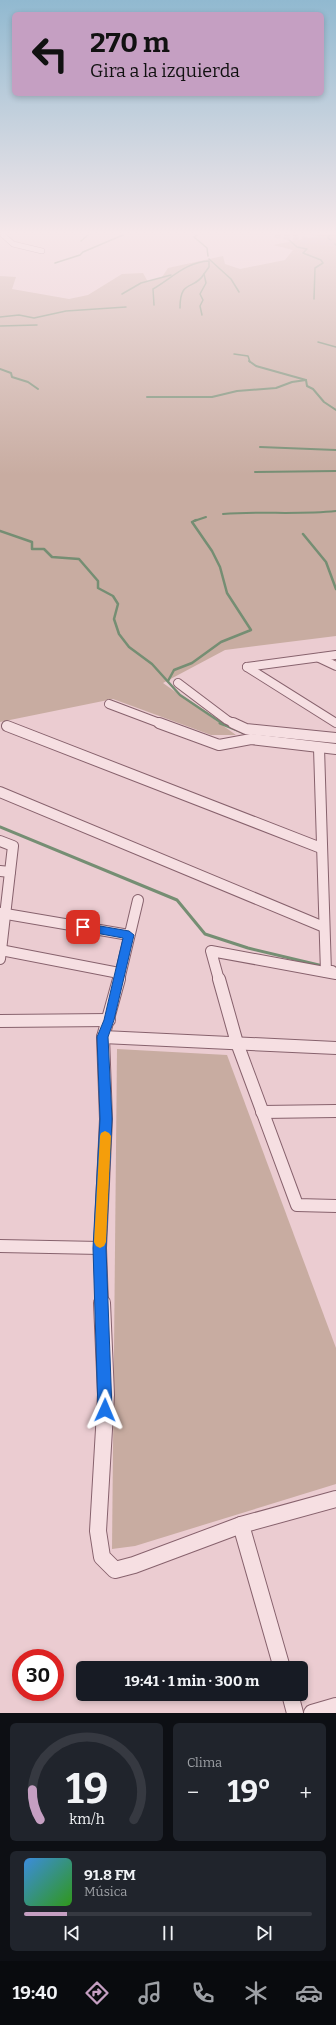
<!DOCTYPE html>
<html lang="es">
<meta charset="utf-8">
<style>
body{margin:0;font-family:Bitter,serif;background:#20242c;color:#f1f3f6;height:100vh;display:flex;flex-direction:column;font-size:15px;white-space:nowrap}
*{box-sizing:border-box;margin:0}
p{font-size:13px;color:#9ea1a6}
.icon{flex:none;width:22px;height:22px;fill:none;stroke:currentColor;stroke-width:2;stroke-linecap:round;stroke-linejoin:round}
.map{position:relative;height:1713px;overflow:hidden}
.panel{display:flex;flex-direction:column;gap:10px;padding:10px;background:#0d0f14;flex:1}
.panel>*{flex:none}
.hud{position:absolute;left:12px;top:12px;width:312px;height:84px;border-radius:6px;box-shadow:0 2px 6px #0003;background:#c59fc2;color:#111;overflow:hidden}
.speed{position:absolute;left:12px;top:1649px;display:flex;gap:8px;font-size:20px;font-weight:700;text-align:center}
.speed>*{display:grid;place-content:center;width:52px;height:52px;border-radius:50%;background:#171b24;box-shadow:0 2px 6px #0003;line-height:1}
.speed .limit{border:6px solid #d22;background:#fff;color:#111}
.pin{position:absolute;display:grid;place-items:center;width:34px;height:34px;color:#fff;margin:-17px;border-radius:8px;box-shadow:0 2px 6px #0006}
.me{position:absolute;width:44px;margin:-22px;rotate:1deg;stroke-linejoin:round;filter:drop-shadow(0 0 3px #0008)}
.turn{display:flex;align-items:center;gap:14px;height:84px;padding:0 12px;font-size:18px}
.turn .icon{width:52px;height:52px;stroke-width:2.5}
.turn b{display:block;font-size:28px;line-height:34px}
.big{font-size:30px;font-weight:700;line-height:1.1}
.panel .widget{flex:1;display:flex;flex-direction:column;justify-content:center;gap:6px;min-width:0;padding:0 14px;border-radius:6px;background:#20242c}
.panel .dial{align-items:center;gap:0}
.dial svg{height:104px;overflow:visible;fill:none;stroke:#363941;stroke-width:7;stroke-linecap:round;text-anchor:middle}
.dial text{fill:#f1f3f6;stroke:none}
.song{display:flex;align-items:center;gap:12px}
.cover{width:48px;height:48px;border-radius:6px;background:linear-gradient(135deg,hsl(210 70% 55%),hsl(110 70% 35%))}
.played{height:4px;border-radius:2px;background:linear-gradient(90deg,#c59fc2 15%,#363941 15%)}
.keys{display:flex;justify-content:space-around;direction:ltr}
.heat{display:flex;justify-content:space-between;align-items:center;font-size:22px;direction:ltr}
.panel .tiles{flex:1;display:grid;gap:10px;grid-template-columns:1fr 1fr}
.widget:last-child{grid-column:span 2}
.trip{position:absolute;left:76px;top:1661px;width:232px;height:40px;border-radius:6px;background:#171b24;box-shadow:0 2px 6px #0003;font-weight:700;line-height:40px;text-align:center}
.tabs{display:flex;height:64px;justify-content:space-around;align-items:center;background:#090b0e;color:#9ea1a6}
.tabs .icon{width:28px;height:28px}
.tabs .current{color:#c59fc2}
.tabs b{font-size:18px;color:#f1f3f6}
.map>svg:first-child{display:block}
.green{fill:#c8aca1}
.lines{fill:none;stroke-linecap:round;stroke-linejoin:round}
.stream-far3{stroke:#758e73;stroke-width:1.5}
.stream-far2{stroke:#758e73;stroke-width:2}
.stream-far1{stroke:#758e73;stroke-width:2.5}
.stream{stroke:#758e73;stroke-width:3}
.major-tunnel{stroke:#c7aab0;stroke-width:6;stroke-dasharray:6 3;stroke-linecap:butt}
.minor-far4-casing{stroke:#87626d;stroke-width:6}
.minor-far3-casing{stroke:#87626d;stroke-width:10}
.minor-far2-casing{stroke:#87626d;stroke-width:12}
.minor-far1-casing{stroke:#87626d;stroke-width:14}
.minor-casing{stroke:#87626d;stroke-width:18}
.minor-far4{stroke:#f6dfe2;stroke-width:5}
.minor-far3{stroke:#f6dfe2;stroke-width:8}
.minor-far2{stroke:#f6dfe2;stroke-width:10}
.minor-far1{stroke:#f6dfe2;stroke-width:12}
.minor{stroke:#f6dfe2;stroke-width:16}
.route{fill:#1a73e8;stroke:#114b97}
.slow{fill:#f59e0b}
</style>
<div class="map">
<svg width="336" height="1713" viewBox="0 0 336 1713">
<rect width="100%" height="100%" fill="#ebccd1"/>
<g class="green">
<polygon points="310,235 336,235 336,636 225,650 163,683 236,735 211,735 113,699 0,722 0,276 16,277 12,289 69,299 88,295 122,274 143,273 148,282 162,277 168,268 223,256 225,264 240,269 285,260 293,250 273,245 319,236"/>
<polygon points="117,1049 227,1055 336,1348 336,1484 135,1546 112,1549"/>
</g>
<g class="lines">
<g class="stream-far3">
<polyline points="197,235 194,237 207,248 208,256"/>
<polyline points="289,235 288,239 297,247 307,249 303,253 321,260 323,263 315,268 314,299"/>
<polyline points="330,235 328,238 336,245"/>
<polyline points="81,241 88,235"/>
<polyline points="209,259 231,279 239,292"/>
<polyline points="55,263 80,255 83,252 123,235"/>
<polyline points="122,294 141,283 171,275"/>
<path d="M154,305L153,289C172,278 186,262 209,261V267L204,274L206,283L200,294L203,300L200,306L202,315"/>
<path d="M180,308C180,278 194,291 204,274"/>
<polyline points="0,317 19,315 34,318 66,311 126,307"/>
<polyline points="0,326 37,325"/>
<polyline points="318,342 336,347"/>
<polyline points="234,354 248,356 250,362"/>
</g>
<g class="stream-far2">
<polyline points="249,361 256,366 306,380 307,386 313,389 324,402 336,410"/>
<polyline points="0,369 11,373 12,377 28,382 38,389"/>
<polyline points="147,397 212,397 237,391 276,388 292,382 306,380"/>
<polyline points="260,447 336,450"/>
<polyline points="255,472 336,471"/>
<path d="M223,514C261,511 298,515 336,511"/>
<polyline points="194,521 206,517"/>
</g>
<g class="stream-far1">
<polyline points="0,531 32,542 32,549 44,549 52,557 79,559 98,581 98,588 113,596 118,604 114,619 119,634 129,647 152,664 180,695 223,724"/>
<polyline points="303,534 326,562 336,589"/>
<polyline points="168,681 174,670 192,663 221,642 251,630 227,593 220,567 212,551 192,522 196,520"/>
</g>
<g class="stream">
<polyline points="220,723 247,734"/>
<polyline points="310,741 336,744"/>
<polyline points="0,827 177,900 205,934 248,948 323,966"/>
</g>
<polyline class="major-tunnel" points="275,235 336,244"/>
<g class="minor-far4-casing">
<polyline id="minor-far4" points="3,235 13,244 42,251"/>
</g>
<g class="minor-far3-casing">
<g id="minor-far3">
<polyline points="319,658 336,666"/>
<polyline points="247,667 336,723"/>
<polyline points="247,667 336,655"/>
<polyline points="178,683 227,720 235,724"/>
<polyline points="109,704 162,724"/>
</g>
</g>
<g class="minor-far2-casing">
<g id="minor-far2">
<polyline points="159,723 219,745 251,739 336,749"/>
<polyline points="233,723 246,729 336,738"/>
<polyline points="7,726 321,848"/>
<polyline points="319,748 326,972 332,971"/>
<polyline points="0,792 324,927"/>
<polyline points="0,841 13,846 0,959"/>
<polyline points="0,871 10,872"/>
<polyline points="0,913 129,935"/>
<polyline points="0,950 119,973"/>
<polyline points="119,980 138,900"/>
<polyline points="219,980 211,951 336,974"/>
</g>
</g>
<g class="minor-far1-casing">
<g id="minor-far1">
<polyline points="219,979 237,1043 297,1205 336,1206"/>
<polyline points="0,1021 109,1020"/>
<polyline points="103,1037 336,1048"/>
<polyline points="262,1112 336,1111"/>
<polyline points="0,1246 100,1248"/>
<polyline points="102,1304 100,1248 106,1119 103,1037 119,979"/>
</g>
</g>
<g class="minor-casing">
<g id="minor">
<polyline points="102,1303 106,1395 98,1531 102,1557 115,1570 134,1565 241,1525 336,1499"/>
<polyline points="241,1525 282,1668"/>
<polyline points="290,1694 295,1713"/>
<polyline points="312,1713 336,1706"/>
</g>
</g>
<use href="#minor-far4" class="minor-far4"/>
<use href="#minor-far3" class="minor-far3"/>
<use href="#minor-far2" class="minor-far2"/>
<use href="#minor-far1" class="minor-far1"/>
<use href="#minor" class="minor"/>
</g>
<linearGradient id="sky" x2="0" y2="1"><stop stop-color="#91b9d0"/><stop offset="0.49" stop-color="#f6e8ea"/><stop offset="1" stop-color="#f6e8ea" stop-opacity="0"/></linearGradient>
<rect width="336" height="475" fill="url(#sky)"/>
<polygon class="route" points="83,923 129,931 134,935 114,1020 108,1037 112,1119 106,1248 112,1410 110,1415 105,1417 100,1415 98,1410 93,1248 100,1119 97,1037 104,1020 123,938 79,930 78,927 79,924"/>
<polygon class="slow" points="105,1131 109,1133 111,1136 106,1242 104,1246 100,1248 96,1246 94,1242 100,1136 101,1133"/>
</svg>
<div class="speed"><div class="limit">30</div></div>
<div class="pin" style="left:83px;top:927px;background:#d93025"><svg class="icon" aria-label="arrive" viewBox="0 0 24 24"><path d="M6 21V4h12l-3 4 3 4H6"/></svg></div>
<svg class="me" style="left:105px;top:1410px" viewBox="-20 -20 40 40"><path d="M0-17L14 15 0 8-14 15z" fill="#1a73e8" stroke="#fff" stroke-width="4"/></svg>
<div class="trip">19:41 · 1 min · 300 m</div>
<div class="hud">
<div class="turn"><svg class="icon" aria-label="left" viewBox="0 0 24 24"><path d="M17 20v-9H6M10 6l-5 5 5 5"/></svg><div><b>270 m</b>Gira a la izquierda</div></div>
</div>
</div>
<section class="panel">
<div class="tiles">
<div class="widget dial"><svg viewBox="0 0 100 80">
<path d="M14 69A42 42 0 1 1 86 69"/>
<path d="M14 69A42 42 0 0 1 8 46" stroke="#c59fc2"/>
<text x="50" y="56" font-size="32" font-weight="700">19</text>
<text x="50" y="72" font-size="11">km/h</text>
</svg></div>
<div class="widget"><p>Clima</p>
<div class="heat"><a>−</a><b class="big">19°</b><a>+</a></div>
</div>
<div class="widget">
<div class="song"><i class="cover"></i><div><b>91.8 FM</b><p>Música</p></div></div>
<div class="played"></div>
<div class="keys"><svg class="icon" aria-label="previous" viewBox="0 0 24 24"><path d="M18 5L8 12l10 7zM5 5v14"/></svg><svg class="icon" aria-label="pause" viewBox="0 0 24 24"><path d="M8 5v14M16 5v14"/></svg><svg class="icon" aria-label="next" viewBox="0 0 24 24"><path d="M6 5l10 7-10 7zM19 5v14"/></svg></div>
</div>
</div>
</section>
<nav class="tabs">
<b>19:40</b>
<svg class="icon current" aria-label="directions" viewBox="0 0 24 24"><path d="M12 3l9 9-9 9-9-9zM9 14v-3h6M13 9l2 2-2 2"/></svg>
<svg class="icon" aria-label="music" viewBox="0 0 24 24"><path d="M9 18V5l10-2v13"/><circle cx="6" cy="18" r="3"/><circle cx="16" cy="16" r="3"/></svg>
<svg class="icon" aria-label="phone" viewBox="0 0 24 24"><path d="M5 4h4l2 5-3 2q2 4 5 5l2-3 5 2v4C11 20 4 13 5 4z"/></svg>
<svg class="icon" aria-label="climate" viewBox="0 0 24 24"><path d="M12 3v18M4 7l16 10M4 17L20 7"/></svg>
<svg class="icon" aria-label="car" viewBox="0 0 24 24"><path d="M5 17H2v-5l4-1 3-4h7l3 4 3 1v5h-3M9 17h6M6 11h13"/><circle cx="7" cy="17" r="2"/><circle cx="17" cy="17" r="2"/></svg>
</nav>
